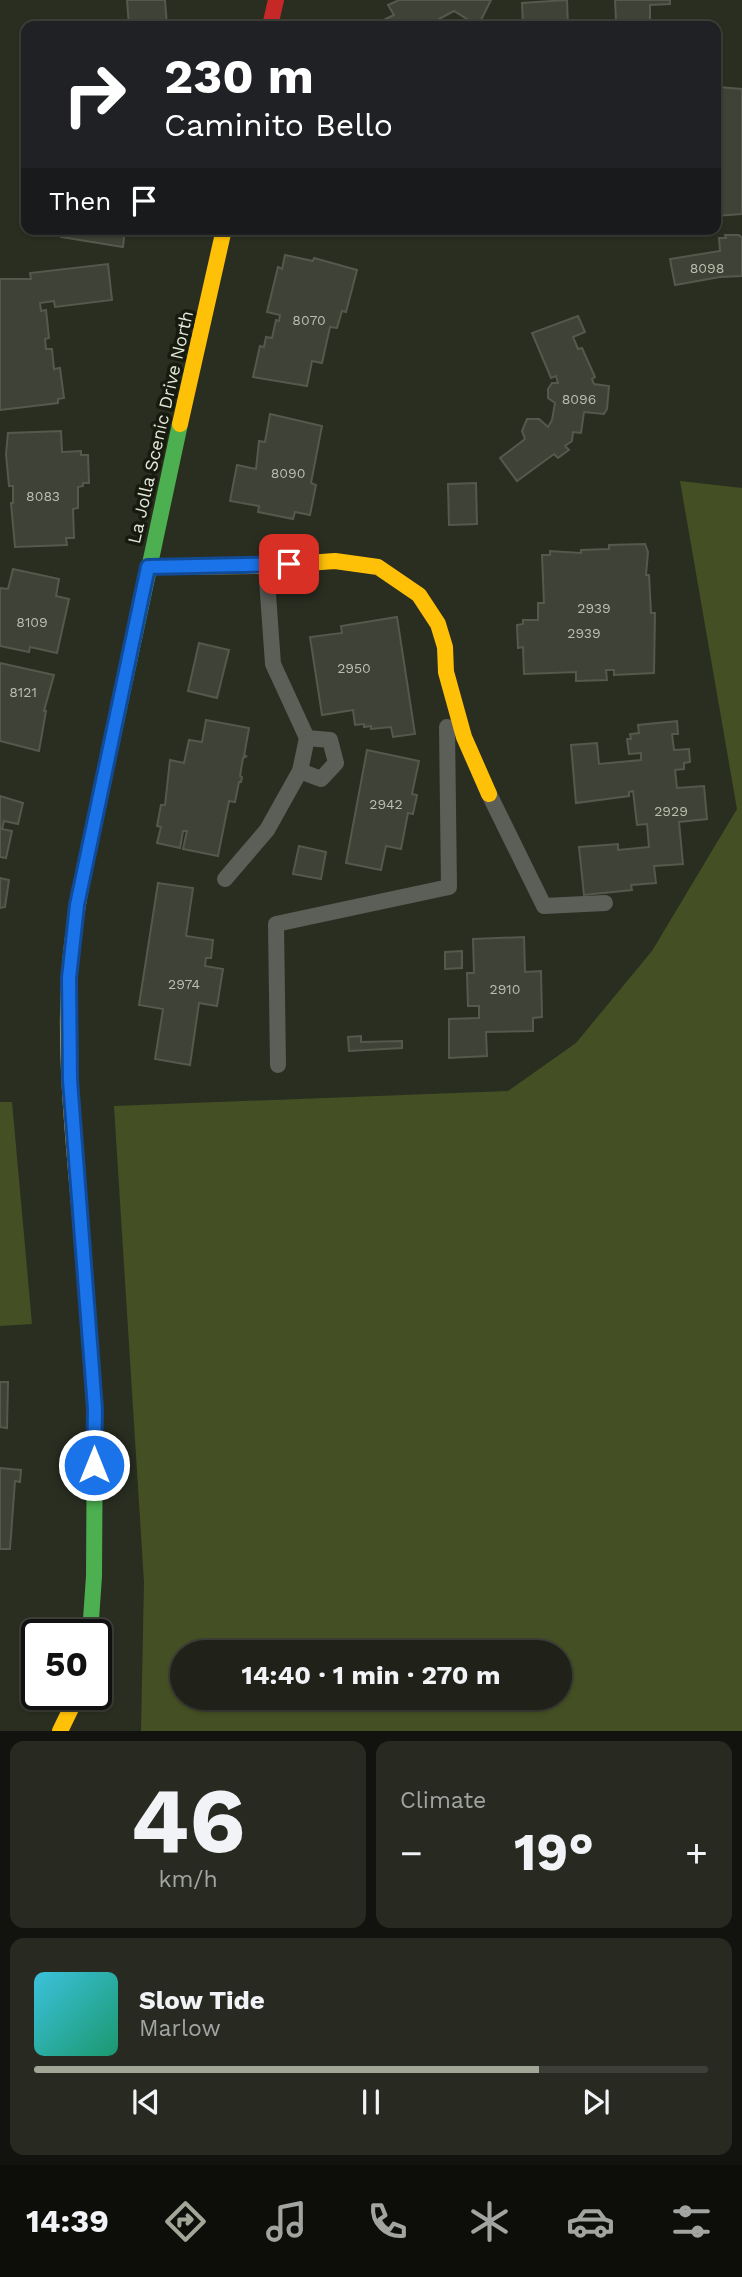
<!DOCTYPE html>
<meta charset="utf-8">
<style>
body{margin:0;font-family:"Work Sans",sans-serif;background:#282a22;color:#f1f3f6;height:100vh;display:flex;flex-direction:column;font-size:26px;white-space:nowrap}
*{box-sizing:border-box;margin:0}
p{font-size:23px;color:#a2a4a2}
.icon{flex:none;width:38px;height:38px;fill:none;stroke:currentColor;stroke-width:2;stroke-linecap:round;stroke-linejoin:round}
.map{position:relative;height:1731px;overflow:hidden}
.panel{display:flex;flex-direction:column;gap:10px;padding:10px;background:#12130e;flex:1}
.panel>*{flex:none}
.top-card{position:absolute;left:21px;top:21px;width:700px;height:214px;border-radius:14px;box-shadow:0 2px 5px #0004,0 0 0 2px #3d3f38;background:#202124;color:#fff;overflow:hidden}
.speed{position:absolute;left:21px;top:1619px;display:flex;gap:14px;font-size:35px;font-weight:700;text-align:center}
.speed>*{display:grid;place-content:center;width:91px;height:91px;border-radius:50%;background:#202219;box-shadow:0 2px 5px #0004,0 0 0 2px #3d3f38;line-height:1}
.speed .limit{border:4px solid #111;border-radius:10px;background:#fff;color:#111}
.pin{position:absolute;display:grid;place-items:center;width:60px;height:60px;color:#fff;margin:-30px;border-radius:14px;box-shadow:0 4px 10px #0006}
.me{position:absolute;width:77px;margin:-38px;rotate:0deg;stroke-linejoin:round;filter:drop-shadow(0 0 5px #0008)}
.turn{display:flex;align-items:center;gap:24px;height:147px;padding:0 28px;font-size:32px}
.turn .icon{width:91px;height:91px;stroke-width:2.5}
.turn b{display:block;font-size:49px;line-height:60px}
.then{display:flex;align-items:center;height:66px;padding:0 28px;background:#0003;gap:14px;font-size:26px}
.big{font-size:52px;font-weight:700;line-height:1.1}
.panel .tile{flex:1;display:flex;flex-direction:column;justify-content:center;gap:10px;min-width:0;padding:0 24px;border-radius:14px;background:#282a22}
.panel .dial{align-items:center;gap:0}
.dial b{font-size:91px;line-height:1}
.song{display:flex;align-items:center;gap:21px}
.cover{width:84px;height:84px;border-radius:10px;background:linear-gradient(135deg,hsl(190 70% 55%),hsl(160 70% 35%))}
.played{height:7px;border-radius:4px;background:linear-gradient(90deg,#a2a697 75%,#3d3f38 75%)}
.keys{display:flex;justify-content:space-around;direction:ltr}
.heat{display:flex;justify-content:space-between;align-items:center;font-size:38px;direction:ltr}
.panel .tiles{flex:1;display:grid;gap:10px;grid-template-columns:1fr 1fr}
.tile:last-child{grid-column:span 2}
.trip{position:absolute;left:170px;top:1640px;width:402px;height:70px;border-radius:35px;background:#202219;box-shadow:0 2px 5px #0004,0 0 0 2px #3d3f38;font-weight:700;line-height:70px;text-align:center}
.dock{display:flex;height:112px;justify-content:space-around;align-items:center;background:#0d0e0a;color:#a2a4a2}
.dock .icon{width:49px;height:49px}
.dock .active{color:#a2a697}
.dock b{font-size:32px;color:#f1f3f6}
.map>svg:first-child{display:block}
.green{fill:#445023;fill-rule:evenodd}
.building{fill:#3f4236;stroke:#55584c;stroke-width:2}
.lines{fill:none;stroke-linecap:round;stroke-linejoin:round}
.lane{stroke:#5c5e58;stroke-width:16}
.fast{stroke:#4caf50;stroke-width:16}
.slow{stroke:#ffc107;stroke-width:16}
.jam{stroke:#c62828;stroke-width:16}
.route-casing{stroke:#114b97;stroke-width:18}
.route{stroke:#1a73e8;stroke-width:12}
.labels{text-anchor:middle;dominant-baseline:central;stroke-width:7;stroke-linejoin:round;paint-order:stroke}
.number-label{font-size:14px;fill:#b9beaf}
.street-label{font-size:18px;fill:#e2e7d7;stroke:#171a0f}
</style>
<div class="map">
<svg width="742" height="1731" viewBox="0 0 742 1731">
<rect width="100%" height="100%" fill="#2a2e21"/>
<g class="green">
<path d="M680,481L742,488V1731H141L144,1582L114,1106L508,1091L576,1043L652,951L737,809ZM182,1652H560V1698H182Z"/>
<polygon points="0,1102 12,1102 32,1324 0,1326"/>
</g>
<g class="building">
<polygon points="127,0 165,0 167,26 129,26"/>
<polygon points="399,0 491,0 478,26 454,11 439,19 442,26 376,26 375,24 394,15 388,5"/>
<polygon points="567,0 568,26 523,26 522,3"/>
<polygon points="615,0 670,0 670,4 650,5 650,20 616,21"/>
<polygon points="719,87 742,89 742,214 716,216 716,91"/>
<polygon points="62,229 125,229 123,247 61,237"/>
<polygon points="725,235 739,235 742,238 742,276 720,277 675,285 670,259 720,251 719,238 726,238"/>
<polygon points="285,255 313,261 314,258 357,270 346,312 342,311 337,328 330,327 322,363 312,361 307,386 253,377 260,346 264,347 266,337 272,338 276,320 279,321 280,315 267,312 278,267 282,269"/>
<polygon points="108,264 112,300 55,307 54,301 40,303 41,311 46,310 49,338 45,339 46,349 52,349 54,369 60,368 64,398 58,399 58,403 0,410 0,279 31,279 30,273"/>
<polygon points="578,316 585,332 573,337 578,349 582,348 595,377 592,379 594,384 609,386 607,409 604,414 584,412 581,433 573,432 572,441 565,446 569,450 558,458 554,454 517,481 500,458 525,439 522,431 527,419 539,419 548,427 552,420 555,403 548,398 548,389 552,383 558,383 556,376 551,378 532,333"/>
<polygon points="270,414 322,426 311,483 316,485 310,515 295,512 293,519 258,512 259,506 230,501 237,465 256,469 259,441 265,442"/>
<polygon points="61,431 62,452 81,451 81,455 88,455 89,483 83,483 83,486 78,487 78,508 73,509 74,538 66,538 67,545 15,547 11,503 13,503 13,486 9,486 6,454 8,433"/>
<polygon points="476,483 477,524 449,525 448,484"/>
<polygon points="645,544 648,552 646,575 649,575 651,613 655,613 654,673 614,675 614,670 606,670 607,680 576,681 576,672 524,674 523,647 518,648 517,625 523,624 523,620 538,620 538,603 544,603 542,555 550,555 550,551 581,553 581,550 609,549 609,545"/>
<polygon points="13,569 59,579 56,596 69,599 57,653 30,647 29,652 0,646 0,588 8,589"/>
<polygon points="397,617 415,734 393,737 391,727 371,729 371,726 364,727 364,724 355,725 353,710 322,715 310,637 342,633 341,626"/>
<polygon points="199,643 229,650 217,698 188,691"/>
<polygon points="0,663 54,675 44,711 46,711 39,751 0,741"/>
<polygon points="206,720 249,728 244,756 247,756 243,758 240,776 242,777 241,782 239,782 235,802 229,801 218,856 183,849 187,831 183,831 180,848 157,843 161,827 157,826 161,805 165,805 170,760 184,763 189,740 202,742"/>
<polygon points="677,721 678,734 672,734 674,750 689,749 690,762 684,763 684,769 675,770 677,788 704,786 707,819 679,822 683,864 654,866 656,883 631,885 632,890 584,895 579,847 618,844 618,850 649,847 647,824 637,825 633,791 629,792 629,796 576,803 571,745 597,743 599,764 641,760 641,753 629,754 627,739 631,739 630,734 639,733 638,725"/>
<polygon points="367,750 419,761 412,794 417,795 413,814 408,813 401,849 386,846 381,870 346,863"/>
<polygon points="0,796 23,803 18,824 4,821 2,829 12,831 6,858 0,857"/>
<polygon points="299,846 326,852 321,879 293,874"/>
<polygon points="0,878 9,880 5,907 0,908"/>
<polygon points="158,883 193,888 186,936 213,940 211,958 206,958 205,966 223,969 217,1006 199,1003 190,1065 155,1059 163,1009 139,1005"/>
<polygon points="524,937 525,972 541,971 542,1017 533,1018 533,1031 486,1032 487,1056 449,1058 449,1019 479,1018 479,1006 468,1006 467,973 474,973 473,939"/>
<polygon points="462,951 462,968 445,969 445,952"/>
<polygon points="361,1036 361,1042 402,1041 402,1048 349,1051 348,1037"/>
<polygon points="0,1382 8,1382 7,1428 0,1427"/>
<polygon points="0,1468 21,1470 20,1482 15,1481 10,1549 0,1549"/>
</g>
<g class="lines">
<g class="lane">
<polyline points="266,566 273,664 307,738 330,740 336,763 321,779 300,771"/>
<polyline points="489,794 544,906 605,903"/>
<polyline points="225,879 267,830 300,771 307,738"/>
<polyline points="278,1065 276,924 449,887 447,727"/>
</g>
<g class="fast">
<polyline points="94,825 180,424"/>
<polyline points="84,1265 95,1409 94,1576 90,1634"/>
</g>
<g class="slow">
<polyline points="180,424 224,229"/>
<polyline points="148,567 266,566 335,561 378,567 419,595 438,624 445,647 446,672 464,737 489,794"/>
<path d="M84,1265C77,1170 64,1073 69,978C72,926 83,876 94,825"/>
<polyline points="60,1731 78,1694"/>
</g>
<polyline class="jam" points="270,26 276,0"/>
</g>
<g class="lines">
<g class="route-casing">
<polyline id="route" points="94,1465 95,1409 70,1080 69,978 77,905 148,567 289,564"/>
</g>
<use href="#route" class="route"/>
</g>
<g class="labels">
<g class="number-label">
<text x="707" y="268">8098</text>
<text x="309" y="320">8070</text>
<text x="579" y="399">8096</text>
<text x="288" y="473">8090</text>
<text x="43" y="496">8083</text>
<text x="594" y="608">2939</text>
<text x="32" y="622">8109</text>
<text x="584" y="633">2939</text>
<text x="354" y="668">2950</text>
<text x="23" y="692">8121</text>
<text x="386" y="804">2942</text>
<text x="671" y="811">2929</text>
<text x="184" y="984">2974</text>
<text x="505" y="989">2910</text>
</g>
<g class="street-label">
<text transform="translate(160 427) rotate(-77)">La Jolla Scenic Drive North</text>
</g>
</g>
</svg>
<div class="speed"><div class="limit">50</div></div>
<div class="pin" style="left:289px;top:564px;background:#d93025"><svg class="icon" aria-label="arrive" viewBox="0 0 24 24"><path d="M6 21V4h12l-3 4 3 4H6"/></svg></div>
<svg class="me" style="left:94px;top:1465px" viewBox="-20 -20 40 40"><circle r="17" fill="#1a73e8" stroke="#fff" stroke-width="3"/><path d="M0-11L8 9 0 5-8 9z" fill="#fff"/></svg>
<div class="trip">14:40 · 1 min · 270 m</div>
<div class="top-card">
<div class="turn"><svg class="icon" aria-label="right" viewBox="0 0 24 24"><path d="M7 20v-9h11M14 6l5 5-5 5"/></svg><div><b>230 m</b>Caminito Bello</div></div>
<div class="then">Then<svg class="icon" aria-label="arrive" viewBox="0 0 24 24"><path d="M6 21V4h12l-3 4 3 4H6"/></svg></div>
</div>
</div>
<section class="panel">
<div class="tiles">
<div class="tile dial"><b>46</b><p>km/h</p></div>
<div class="tile"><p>Climate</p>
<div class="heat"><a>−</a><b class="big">19°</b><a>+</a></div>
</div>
<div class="tile">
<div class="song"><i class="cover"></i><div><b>Slow Tide</b><p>Marlow</p></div></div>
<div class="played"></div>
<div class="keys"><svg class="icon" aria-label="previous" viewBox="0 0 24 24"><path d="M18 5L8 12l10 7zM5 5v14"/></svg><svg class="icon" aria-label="pause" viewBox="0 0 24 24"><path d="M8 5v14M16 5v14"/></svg><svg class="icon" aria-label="next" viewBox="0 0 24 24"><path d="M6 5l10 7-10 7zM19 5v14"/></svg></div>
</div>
</div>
</section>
<nav class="dock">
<b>14:39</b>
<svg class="icon active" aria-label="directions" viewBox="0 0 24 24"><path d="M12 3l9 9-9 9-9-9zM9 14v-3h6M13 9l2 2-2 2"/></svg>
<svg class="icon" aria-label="music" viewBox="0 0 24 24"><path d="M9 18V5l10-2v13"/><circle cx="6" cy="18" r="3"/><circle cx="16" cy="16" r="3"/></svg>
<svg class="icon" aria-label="phone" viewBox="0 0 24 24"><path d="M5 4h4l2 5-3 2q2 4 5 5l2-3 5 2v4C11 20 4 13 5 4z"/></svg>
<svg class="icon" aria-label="climate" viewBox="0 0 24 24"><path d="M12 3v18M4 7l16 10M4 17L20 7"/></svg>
<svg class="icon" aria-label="car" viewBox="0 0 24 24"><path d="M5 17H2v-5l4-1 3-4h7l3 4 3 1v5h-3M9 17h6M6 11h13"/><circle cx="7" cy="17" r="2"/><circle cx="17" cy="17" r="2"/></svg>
<svg class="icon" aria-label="filters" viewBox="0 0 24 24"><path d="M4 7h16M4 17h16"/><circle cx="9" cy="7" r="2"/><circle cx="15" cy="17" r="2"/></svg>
</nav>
